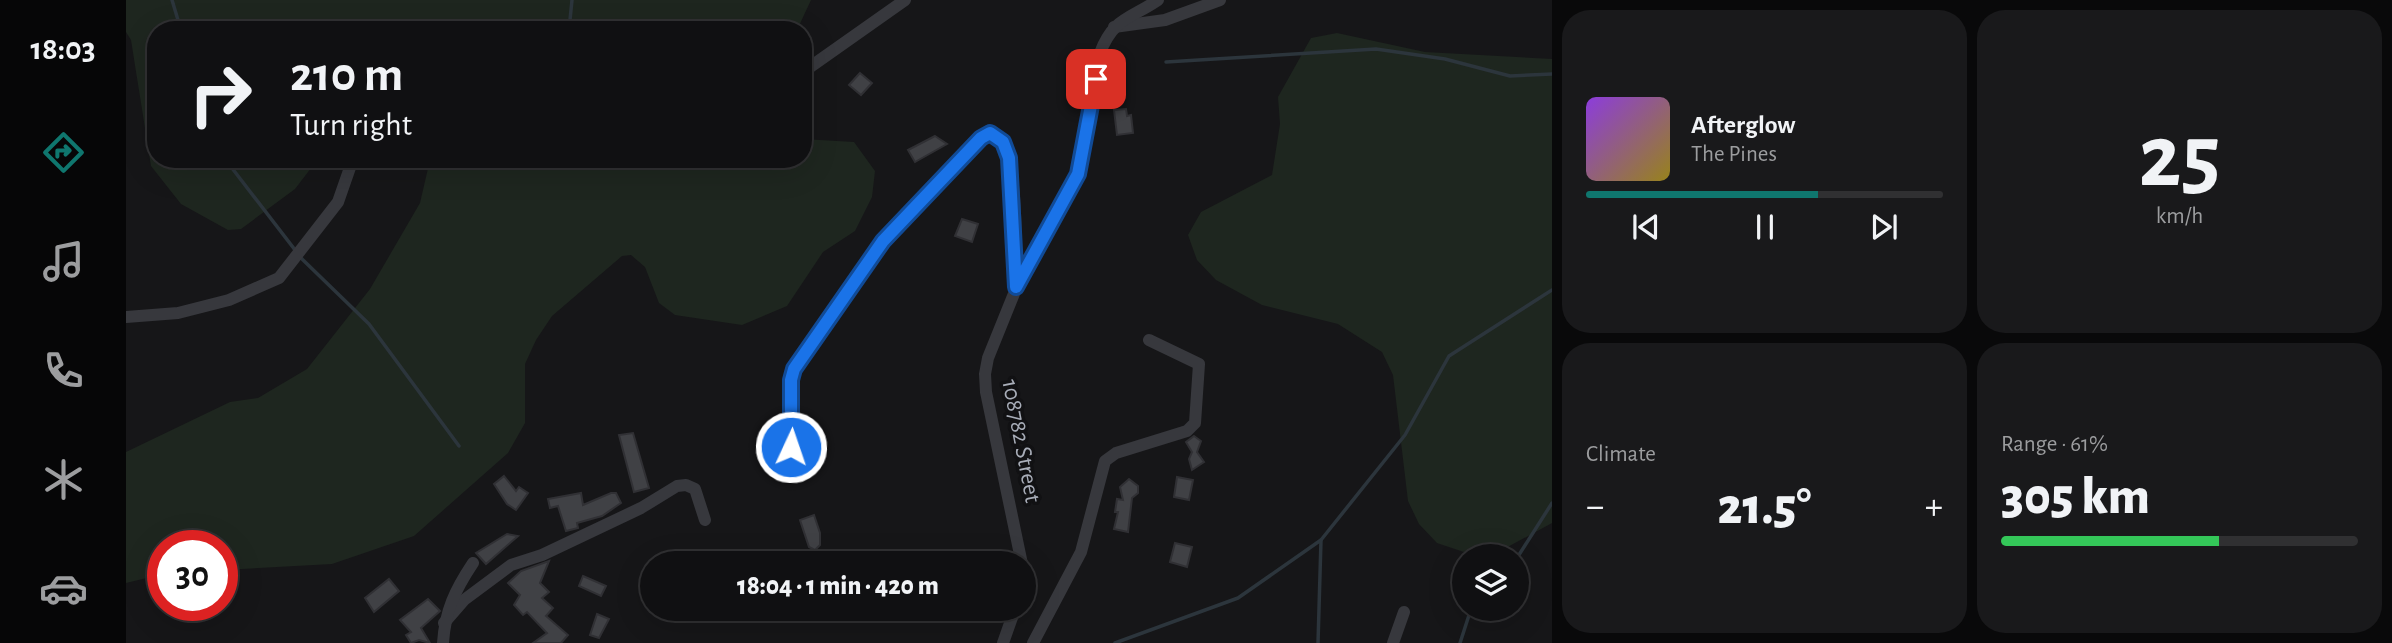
<!DOCTYPE html>
<meta charset="utf-8">
<style>
body{margin:0;font-family:"Alegreya Sans",sans-serif;background:#19191b;color:#f1f3f6;height:100vh;display:flex;flex-direction:column;font-size:26px;white-space:nowrap}
*{box-sizing:border-box;margin:0}
p{font-size:23px;color:#9c9d9f}
.icon{flex:none;width:38px;height:38px;fill:none;stroke:currentColor;stroke-width:2;stroke-linecap:round;stroke-linejoin:round}
.map{position:relative;flex:1;overflow:hidden}
.panel{display:flex;flex-direction:column;gap:10px;padding:10px;background:#09090a;width:840px}
.panel>*{flex:none}
.banner{position:absolute;left:21px;top:21px;width:665px;height:147px;border-radius:28px;box-shadow:0 7px 28px #0002,0 0 0 2px #303032;background:#101012;color:#f1f3f6;overflow:hidden}
.fabs{position:absolute;left:1326px;top:544px;display:grid;gap:14px}
.fabs a{display:grid;place-items:center;width:77px;height:77px;border-radius:50%;background:#101012;box-shadow:0 7px 28px #0002,0 0 0 2px #303032;font-size:35px}
.speed{position:absolute;left:21px;top:530px;display:flex;gap:14px;font-size:35px;font-weight:700;text-align:center}
.speed>*{display:grid;place-content:center;width:91px;height:91px;border-radius:50%;background:#101012;box-shadow:0 7px 28px #0002,0 0 0 2px #303032;line-height:1}
.speed .limit{border:10px solid #d22;background:#fff;color:#111}
.pin{position:absolute;display:grid;place-items:center;width:60px;height:60px;color:#fff;margin:-30px;border-radius:14px;box-shadow:0 4px 10px #0006}
.me{position:absolute;width:77px;margin:-38px;rotate:3deg;stroke-linejoin:round;filter:drop-shadow(0 0 5px #0008)}
.turn{display:flex;align-items:center;gap:24px;height:147px;padding:0 28px;font-size:32px}
.turn .icon{width:91px;height:91px;stroke-width:2.5}
.turn b{display:block;font-size:49px;line-height:60px}
.big{font-size:52px;font-weight:800;line-height:1.1}
.panel .card{flex:1;display:flex;flex-direction:column;justify-content:center;gap:10px;min-width:0;padding:0 24px;border-radius:28px;background:#19191b}
.panel .dial{align-items:center;gap:0}
.dial b{font-size:91px;line-height:1}
.song{display:flex;align-items:center;gap:21px}
.cover{width:84px;height:84px;border-radius:10px;background:linear-gradient(135deg,hsl(270 70% 55%),hsl(50 70% 35%))}
.played{height:7px;border-radius:4px;background:linear-gradient(90deg,#0f766e 65%,#303032 65%)}
.keys{display:flex;justify-content:space-around;direction:ltr}
.heat{display:flex;justify-content:space-between;align-items:center;font-size:38px;direction:ltr}
.charge{height:10px;border-radius:5px;background:linear-gradient(90deg,#34c759 61%,#303032 0)}
.panel .tiles{flex:1;display:grid;gap:10px;grid-template-columns:repeat(2,1fr)}
.trip{position:absolute;left:514px;top:551px;width:396px;height:70px;border-radius:35px;background:#101012;box-shadow:0 7px 28px #0002,0 0 0 2px #303032;font-weight:800;line-height:70px;text-align:center}
main{display:flex;flex:1;min-height:0}
.menu{display:flex;flex-direction:column;width:126px;justify-content:space-around;align-items:center;background:#060607;color:#9c9d9f}
.menu .icon{width:49px;height:49px}
.menu .active{color:#0f766e}
.menu b{font-size:32px;color:#f1f3f6}
.map>svg:first-child{display:block}
.green{fill:#1e261f}
.lines{fill:none;stroke-linecap:round;stroke-linejoin:round}
.stream{stroke:#2c353c;stroke-width:3.5}
.building{fill:#404145;stroke:#303034;stroke-width:2}
.minor{stroke:#37383d;stroke-width:12}
.route-casing{stroke:#114b97;stroke-width:18}
.route{stroke:#1a73e8;stroke-width:12}
.labels{text-anchor:middle;dominant-baseline:central;stroke-width:7;stroke-linejoin:round;paint-order:stroke}
.street-label{font-size:24px;fill:#a8adb8;stroke:#111113}
</style>
<main>
<nav class="menu">
<b>18:03</b>
<svg class="icon active" aria-label="directions" viewBox="0 0 24 24"><path d="M12 3l9 9-9 9-9-9zM9 14v-3h6M13 9l2 2-2 2"/></svg>
<svg class="icon" aria-label="music" viewBox="0 0 24 24"><path d="M9 18V5l10-2v13"/><circle cx="6" cy="18" r="3"/><circle cx="16" cy="16" r="3"/></svg>
<svg class="icon" aria-label="phone" viewBox="0 0 24 24"><path d="M5 4h4l2 5-3 2q2 4 5 5l2-3 5 2v4C11 20 4 13 5 4z"/></svg>
<svg class="icon" aria-label="climate" viewBox="0 0 24 24"><path d="M12 3v18M4 7l16 10M4 17L20 7"/></svg>
<svg class="icon" aria-label="car" viewBox="0 0 24 24"><path d="M5 17H2v-5l4-1 3-4h7l3 4 3 1v5h-3M9 17h6M6 11h13"/><circle cx="7" cy="17" r="2"/><circle cx="17" cy="17" r="2"/></svg>
</nav>
<div class="map">
<svg width="1426" height="643" viewBox="0 0 1426 643">
<rect width="100%" height="100%" fill="#161618"/>
<g class="green">
<polygon points="0,0 685,0 671,30 30,30 30,159 192,159 169,189 115,229 102,230 55,204 25,166 5,40 0,32"/>
<polygon points="1211,33 1299,52 1426,59 1426,523 1365,556 1350,556 1311,543 1293,524 1282,501 1267,375 1256,352 1212,324 1136,305 1090,280 1071,260 1062,235 1075,212 1146,175 1154,124 1152,97 1185,38"/>
<polygon points="677,139 728,142 749,171 746,197 729,231 697,252 661,306 616,325 549,315 533,303 519,267 505,255 496,256 426,316 410,340 399,364 399,423 382,453 288,536 206,564 96,570 96,546 37,546 37,574 0,583 0,452 104,402 132,398 181,369 244,289 294,203 303,164 300,159 677,159"/>
</g>
<g class="lines">
<g class="stream">
<polyline points="46,0 55,30"/>
<polyline points="443,30 446,0"/>
<polyline points="1040,62 1250,49 1319,59 1384,76 1426,74"/>
<polyline points="99,159 176,259 243,324 333,446"/>
<polyline points="1391,558 1426,503"/>
<polyline points="989,643 1112,598 1195,540 1279,435 1323,356 1426,290"/>
<polyline points="1192,643 1195,540"/>
<polyline points="1334,643 1345,609"/>
</g>
</g>
<g class="building">
<polygon points="734,73 746,83 735,95 723,85"/>
<polygon points="1000,109 1001,116 1005,115 1007,133 991,135 988,110"/>
<polygon points="809,136 821,144 789,162 782,150"/>
<polygon points="836,219 852,224 846,242 829,236"/>
<polygon points="507,433 523,488 508,492 493,435"/>
<polygon points="1068,436 1075,441 1071,452 1078,462 1066,470 1063,459 1066,452 1060,442"/>
<polygon points="378,476 390,491 393,487 402,493 390,510 381,504 368,484"/>
<polygon points="1051,477 1067,480 1063,500 1048,497"/>
<polygon points="1003,479 1012,486 1012,493 1006,498 1002,532 988,529 992,512 989,512 991,499 997,500 994,487"/>
<polygon points="455,493 457,505 485,493 490,493 495,503 476,516 451,523 452,528 440,531 432,506 424,508 422,499"/>
<polygon points="688,515 694,533 694,545 689,550 683,547 674,520"/>
<polygon points="381,534 392,536 360,564 350,553"/>
<polygon points="1049,543 1066,547 1061,567 1044,562"/>
<polygon points="423,561 414,583 423,592 416,598 427,608 420,616 442,635 435,643 407,643 421,633 401,612 397,615 388,605 394,595 382,583 395,571"/>
<polygon points="457,576 480,586 475,596 453,586"/>
<polygon points="263,579 273,591 248,612 239,598"/>
<polygon points="302,599 314,611 295,628 304,643 293,640 285,643 280,635 285,632 274,620"/>
<polygon points="471,614 483,619 473,638 464,635"/>
</g>
<g class="lines">
<g class="minor">
<polyline points="988,27 1039,20 1094,0"/>
<polyline points="677,72 779,0"/>
<polyline points="0,317 52,313 103,300 153,278 212,202 227,159"/>
<path d="M664,466L667,408L665,380L668,369L757,241L854,138L865,133C895,142 889,254 890,283"/>
<path d="M896,564L860,392L859,374L862,358L900,264L952,174L974,53C987,18 1004,19 1032,0"/>
<polyline points="318,623 338,600 385,565 416,555 515,508 551,486 560,485 569,489 579,520"/>
<path d="M317,643C319,611 329,590 347,563"/>
<polyline points="877,643 889,609"/>
<polyline points="907,643 955,552 979,461 990,453 1061,431 1069,423 1073,364 1023,340"/>
<polyline points="1267,643 1278,612"/>
</g>
</g>
<g class="lines">
<g class="route-casing">
<polyline id="route" points="665,447 665,380 668,369 757,241 855,138 864,133 877,142 883,158 890,287 952,174 970,79"/>
</g>
<use href="#route" class="route"/>
</g>
<g class="labels">
<g class="street-label">
<text transform="translate(895 441) rotate(79)">108782 Street</text>
</g>
</g>
</svg>
<div class="fabs">
<a><svg class="icon" aria-label="layers" viewBox="0 0 24 24"><path d="M12 4l9 5-9 5-9-5zM3 14l9 5 9-5"/></svg></a>
</div>
<div class="speed"><div class="limit">30</div></div>
<div class="pin" style="left:970px;top:79px;background:#d93025"><svg class="icon" aria-label="arrive" viewBox="0 0 24 24"><path d="M6 21V4h12l-3 4 3 4H6"/></svg></div>
<svg class="me" style="left:665px;top:447px" viewBox="-20 -20 40 40"><circle r="17" fill="#1a73e8" stroke="#fff" stroke-width="3"/><path d="M0-11L8 9 0 5-8 9z" fill="#fff"/></svg>
<div class="trip">18:04 · 1 min · 420 m</div>
<div class="banner">
<div class="turn"><svg class="icon" aria-label="right" viewBox="0 0 24 24"><path d="M7 20v-9h11M14 6l5 5-5 5"/></svg><div><b>210 m</b>Turn right</div></div>
</div>
</div>
<section class="panel">
<div class="tiles">
<div class="card">
<div class="song"><i class="cover"></i><div><b>Afterglow</b><p>The Pines</p></div></div>
<div class="played"></div>
<div class="keys"><svg class="icon" aria-label="previous" viewBox="0 0 24 24"><path d="M18 5L8 12l10 7zM5 5v14"/></svg><svg class="icon" aria-label="pause" viewBox="0 0 24 24"><path d="M8 5v14M16 5v14"/></svg><svg class="icon" aria-label="next" viewBox="0 0 24 24"><path d="M6 5l10 7-10 7zM19 5v14"/></svg></div>
</div>
<div class="card dial"><b>25</b><p>km/h</p></div>
<div class="card"><p>Climate</p>
<div class="heat"><a>−</a><b class="big">21.5°</b><a>+</a></div>
</div>
<div class="card"><p>Range · 61%</p><b class="big">305 km</b><div class="charge"></div></div>
</div>
</section>
</main>
